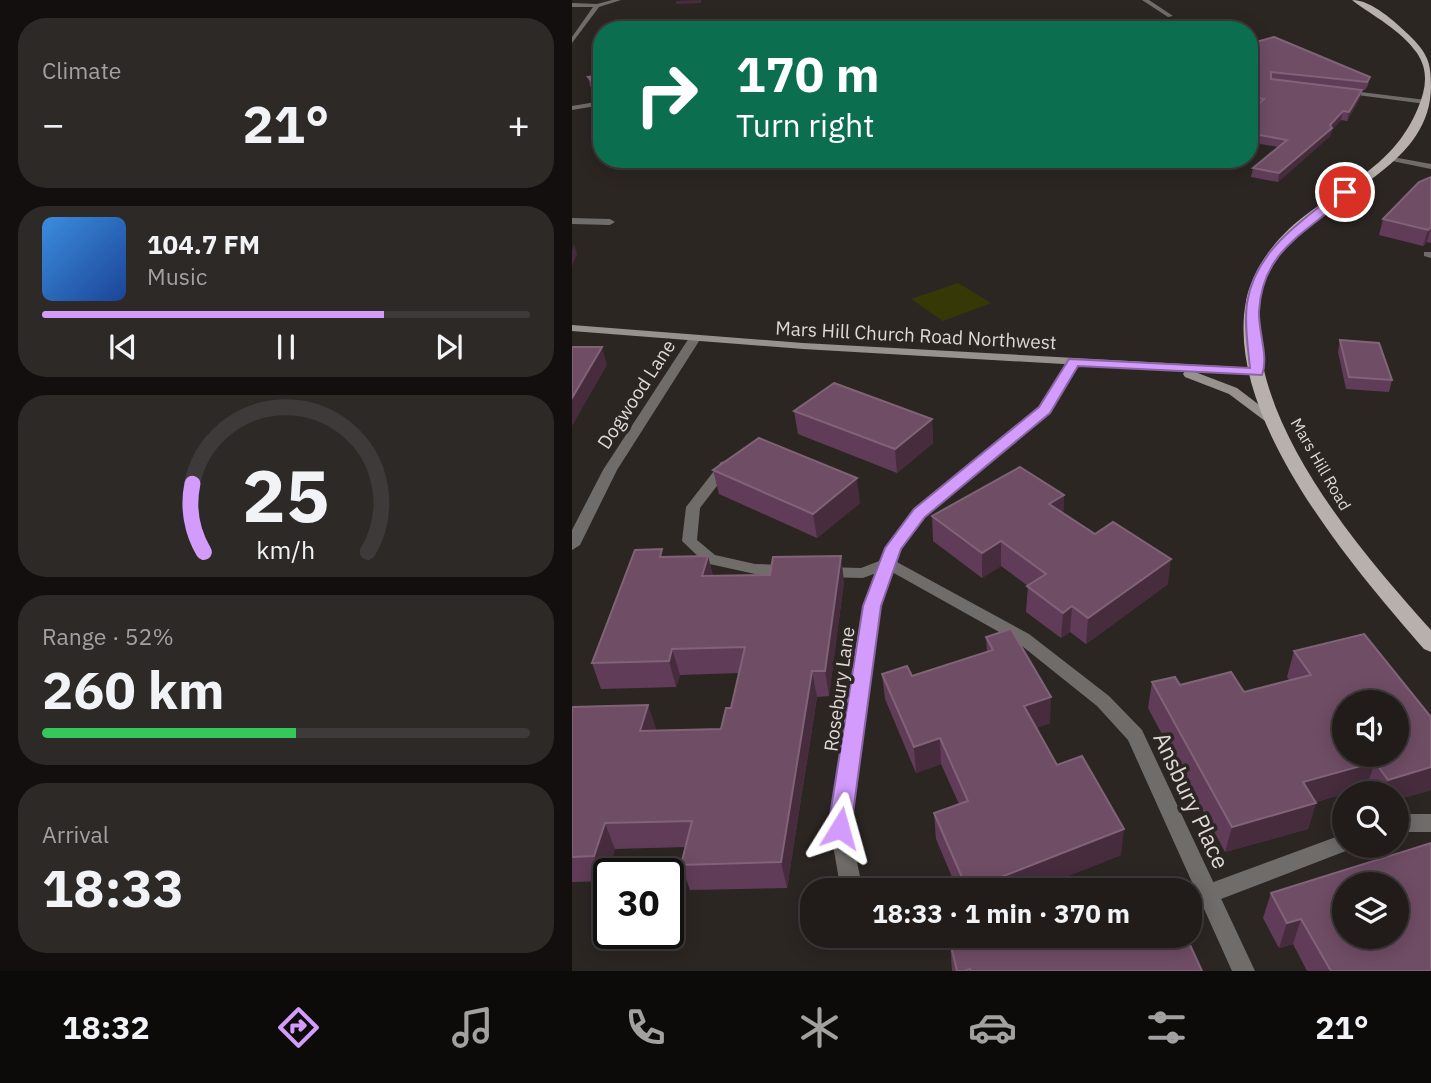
<!DOCTYPE html>
<meta charset="utf-8">
<style>
body{margin:0;font-family:"IBM Plex Sans",sans-serif;background:#2d2927;color:#f1f3f6;height:100vh;display:flex;flex-direction:column;font-size:26px;white-space:nowrap}
*{box-sizing:border-box;margin:0}
p{font-size:23px;color:#a2a1a2}
.icon{flex:none;width:38px;height:38px;fill:none;stroke:currentColor;stroke-width:2;stroke-linecap:round;stroke-linejoin:round}
.map{position:relative;flex:1;overflow:hidden}
.drawer{display:flex;flex-direction:column;gap:18px;padding:18px;background:#120f0e;width:572px}
.drawer>*{flex:none}
.top-card{position:absolute;left:21px;top:21px;width:665px;height:147px;border-radius:28px;box-shadow:0 4px 18px #0003,0 0 0 2px #3e3a39;background:#0b6e4f;color:#fff;overflow:hidden}
.tools{position:absolute;left:760px;top:690px;display:grid;gap:14px}
.tools a{display:grid;place-items:center;width:77px;height:77px;border-radius:50%;background:#211c1a;box-shadow:0 4px 18px #0003,0 0 0 2px #3e3a39;font-size:35px}
.speed{position:absolute;left:21px;top:858px;display:flex;gap:14px;font-size:35px;font-weight:700;text-align:center}
.speed>*{display:grid;place-content:center;width:91px;height:91px;border-radius:50%;background:#211c1a;box-shadow:0 4px 18px #0003,0 0 0 2px #3e3a39;line-height:1}
.speed .limit{border:4px solid #111;border-radius:10px;background:#fff;color:#111}
.pin{position:absolute;display:grid;place-items:center;width:60px;height:60px;color:#fff;margin:-30px;border:4px solid #fff;border-radius:50%;box-shadow:0 2px 7px #0007}
.me{position:absolute;width:77px;margin:-38px;rotate:8deg;stroke-linejoin:round;filter:drop-shadow(0 0 5px #0008)}
.turn{display:flex;align-items:center;gap:24px;height:147px;padding:0 28px;font-size:32px}
.turn .icon{width:91px;height:91px;stroke-width:2.5}
.turn b{display:block;font-size:49px;line-height:60px}
.big{font-size:52px;font-weight:800;line-height:1.1}
.drawer .card{flex:1;display:flex;flex-direction:column;justify-content:center;gap:10px;min-width:0;padding:0 24px;border-radius:28px;background:#2d2927}
.drawer .dial{align-items:center;gap:0}
.dial svg{height:182px;overflow:visible;fill:none;stroke:#3e3a39;stroke-width:7;stroke-linecap:round;text-anchor:middle}
.dial text{fill:#f1f3f6;stroke:none}
.song{display:flex;align-items:center;gap:21px}
.cover{width:84px;height:84px;border-radius:10px;background:linear-gradient(135deg,hsl(210 70% 55%),hsl(220 70% 35%))}
.played{height:7px;border-radius:4px;background:linear-gradient(90deg,#d39cfc 70%,#3e3a39 70%)}
.keys{display:flex;justify-content:space-around;direction:ltr}
.heat{display:flex;justify-content:space-between;align-items:center;font-size:38px;direction:ltr}
.charge{height:10px;border-radius:5px;background:linear-gradient(90deg,#34c759 52%,#3e3a39 0)}
.trip{position:absolute;left:228px;top:878px;width:402px;height:70px;border-radius:28px;background:#211c1a;box-shadow:0 4px 18px #0003,0 0 0 2px #3e3a39;font-weight:800;line-height:70px;text-align:center}
.tab-bar{display:flex;height:112px;justify-content:space-around;align-items:center;background:#0d0b0a;color:#a2a1a2}
.tab-bar .icon{width:49px;height:49px}
.tab-bar .on{color:#d39cfc}
.tab-bar b{font-size:32px;color:#f1f3f6}
main{display:flex;flex:1;min-height:0}
.map>svg:first-child{display:block}
.green{fill:#363905}
.lines{fill:none;stroke-linecap:round;stroke-linejoin:round}
.lane{fill:#6f6c6a;fill-rule:evenodd}
.street{fill:#6f6c6a;fill-rule:evenodd}
.secondary{fill:#98928f;fill-rule:evenodd}
.primary{fill:#b7b0ac;fill-rule:evenodd}
.wall{fill:#613c58}
.shaded-wall{fill:#462c3d}
.building{fill:#6f4d65;stroke:#806377;stroke-width:2;fill-rule:evenodd}
.route{fill:#d39cfc;stroke:#8965a4;stroke-width:2}
.labels{text-anchor:middle;dominant-baseline:central;stroke-width:7;stroke-linejoin:round;paint-order:stroke}
.far-street-label{font-size:16px;fill:#ded9d7;stroke:#2c2623}
.street-label{font-size:19px;fill:#ded9d7;stroke:#2c2623}
.near-street-label{font-size:23px;fill:#ded9d7;stroke:#2c2623}
</style>
<main>
<section class="drawer">
<div class="card"><p>Climate</p>
<div class="heat"><a>−</a><b class="big">21°</b><a>+</a></div>
</div>
<div class="card">
<div class="song"><i class="cover"></i><div><b>104.7 FM</b><p>Music</p></div></div>
<div class="played"></div>
<div class="keys"><svg class="icon" aria-label="previous" viewBox="0 0 24 24"><path d="M18 5L8 12l10 7zM5 5v14"/></svg><svg class="icon" aria-label="pause" viewBox="0 0 24 24"><path d="M8 5v14M16 5v14"/></svg><svg class="icon" aria-label="next" viewBox="0 0 24 24"><path d="M6 5l10 7-10 7zM19 5v14"/></svg></div>
</div>
<div class="card dial"><svg viewBox="0 0 100 80">
<path d="M14 69A42 42 0 1 1 86 69"/>
<path d="M14 69A42 42 0 0 1 9 39" stroke="#d39cfc"/>
<text x="50" y="56" font-size="32" font-weight="700">25</text>
<text x="50" y="72" font-size="11">km/h</text>
</svg></div>
<div class="card"><p>Range · 52%</p><b class="big">260 km</b><div class="charge"></div></div>
<div class="card"><p>Arrival</p><b class="big">18:33</b></div>
</section>
<div class="map">
<svg width="859" height="971" viewBox="0 0 859 971">
<rect width="100%" height="100%" fill="#2c2623"/>
<polygon class="green" points="386,283 419,303 371,321 339,299"/>
<g class="lines">
<g class="lane">
<polygon points="154,461 161,465 128,508 125,540 143,555 183,564 218,565 223,566 226,570 223,574 183,574 133,563 110,541 114,507 149,462"/>
<polygon points="315,558 320,559 323,563 320,567 291,578 252,577 247,576 244,572 247,568 252,567 289,568"/>
<rect x="824" y="814" width="35" height="18"/>
<polygon points="772,834 772,845 781,845 779,849 636,904 628,901 625,894 628,887"/>
</g>
<g class="street">
<polygon points="40,0 49,0 27,7 0,43 0,37 21,7 0,7 0,3 25,4"/>
<polygon points="570,0 577,0 601,16 596,17"/>
<polygon points="772,90 854,100 858,102 854,104 770,93"/>
<polygon points="30,101 30,105 0,110 0,106"/>
<polygon points="815,156 859,164 859,169 815,160"/>
<polygon points="0,218 38,219 43,222 38,225 0,224"/>
<polygon points="852,252 859,252 859,258 852,256"/>
<polygon points="123,335 129,338 45,470 8,545 0,550 0,530 31,470 117,338"/>
<path d="M502,358L508,362C498,378 489,399 477,412C432,459 347,500 323,561L457,634L537,696L570,730L683,971H660L556,740L525,706L445,642L320,572L308,606L278,828L291,891H269L258,828L292,606L313,548L343,510L468,407L498,359Z"/>
</g>
<polygon class="secondary" points="0,325 231,343 685,368 691,372 689,375 623,372 665,388 708,421 707,424 697,424 657,394 613,377 611,374 613,371 231,349 0,331"/>
<path class="primary" d="M780,0C800,0 823,22 837,35C855,53 859,61 859,86C859,163 768,190 723,237C706,255 691,277 688,301C671,416 787,550 859,630V652L852,649C780,566 652,418 674,301C679,274 697,248 717,229C765,186 820,171 846,108C854,89 857,71 845,53C828,29 802,17 780,0Z"/>
</g>
<g class="wall">
<polygon points="677,44 798,77 796,85 793,90 752,85 790,90 788,98 775,121 769,120 760,130 758,136 706,182 679,177 681,168 706,147 677,142 677,113 684,107 677,106"/>
<polygon points="30,75 30,98 18,86 16,77"/>
<polygon points="859,177 859,243 855,242 851,246 807,235 811,219"/>
<polygon points="768,340 820,380 817,392 774,389 766,352"/>
<polygon points="222,411 360,419 361,443 325,473 226,434"/>
<polygon points="141,470 288,503 245,538 147,494"/>
<polygon points="492,495 491,513 596,584 514,644 498,632 489,638 454,612 456,586 429,566 410,578 361,541 360,516"/>
<polygon points="136,556 141,576 272,581 257,696 245,697 215,888 118,890 109,865 114,847 43,849 33,881 0,882 0,707 76,705 84,730 149,729 159,708 167,673 108,675 104,687 29,689 20,663 92,557"/>
<polygon points="414,637 478,723 464,728 485,765 549,855 458,891 386,891 364,839 362,813 387,804 369,764 344,773 313,699 310,674 340,676 415,652"/>
<polygon points="722,651 859,717 859,790 824,800 824,793 797,793 794,788 778,793 772,793 772,794 744,802 736,829 653,852 576,708 580,682 672,692 717,680 715,677"/>
<polygon points="699,893 859,971 735,971 721,944 707,948 691,918"/>
<polygon points="378,942 630,971 380,971"/>
</g>
<g class="shaded-wall">
<polygon points="129,0 129,3 104,4 104,1"/>
<polygon points="790,90 788,98 775,121 777,112"/>
<polygon points="771,111 769,120 760,130 758,136 706,182 707,173"/>
<polygon points="859,227 855,242 851,246 856,230"/>
<polygon points="2,245 5,254 0,266 0,250"/>
<polygon points="30,347 35,365 0,426 0,398"/>
<polygon points="360,419 361,443 325,473 323,449"/>
<polygon points="285,478 288,503 245,538 241,514"/>
<polygon points="492,495 491,520 477,504"/>
<polygon points="429,541 429,566 410,578 410,553"/>
<polygon points="136,556 142,581 130,576"/>
<polygon points="269,556 272,581 257,696 253,671"/>
<polygon points="599,559 596,584 514,644 516,618"/>
<polygon points="500,606 498,632 489,638 491,613"/>
<polygon points="100,649 108,675 104,687 97,661"/>
<polygon points="240,671 245,697 215,888 209,862"/>
<polygon points="479,697 478,723 451,732 452,706"/>
<polygon points="76,705 85,731 68,731"/>
<polygon points="368,738 369,764 344,773 342,747"/>
<polygon points="803,762 794,788 778,793 772,793 772,794 723,808 731,782"/>
<polygon points="859,767 859,790 824,800 824,793 811,793 816,780"/>
<polygon points="744,803 736,829 653,852 660,827"/>
<polygon points="33,823 43,849 33,881 22,856"/>
<polygon points="552,829 549,855 458,891 429,891 429,877"/>
<polygon points="729,919 721,944 707,948 715,923"/>
</g>
<g class="building">
<polygon points="702,37 798,77 795,82 699,72 699,79 790,90 777,112 771,111 758,125 760,128 707,173 681,168 715,140 677,133 677,113 692,99 677,97 677,44"/>
<polygon points="30,75 30,91 16,77"/>
<polygon points="859,177 859,227 856,230 811,219 847,182"/>
<polygon points="768,340 807,343 820,380 777,377"/>
<polygon points="0,347 30,347 0,398"/>
<polygon points="262,383 360,419 323,449 222,411"/>
<polygon points="187,438 285,478 241,514 141,470"/>
<polygon points="448,467 492,495 477,504 523,534 541,522 599,559 516,618 500,606 491,613 455,586 474,574 429,541 410,553 360,516"/>
<polygon points="90,549 88,557 136,556 130,576 198,575 201,557 269,556 253,671 240,671 209,862 109,865 120,821 33,823 22,856 0,857 0,707 76,705 68,731 149,729 154,708 159,708 173,647 100,649 97,661 20,663 63,550"/>
<polygon points="439,629 479,697 452,706 485,765 510,756 552,829 429,877 435,891 396,891 362,813 396,801 368,738 342,747 310,674 335,666 340,676 421,650 414,637"/>
<path d="M792,634L859,717V767L816,780L803,762L731,782L744,803L660,827L580,682L603,677L608,685L659,672L672,692L739,675L722,651ZM772,702H824V754H772Z"/>
<path d="M859,843V971H759L729,919L715,923L699,893ZM772,884H824V936H772Z"/>
<polygon points="589,881 593,891 555,891"/>
<polygon points="396,936 614,936 630,971 399,971 398,969 393,971 385,971 378,942"/>
</g>
<path class="route" d="M769,190L778,192C740,232 691,245 687,311C686,331 697,357 690,375L506,366L478,413L353,517L329,549L309,606L279,828L276,835L268,838L260,835L256,828L291,606L313,548L342,509L467,407L497,359L678,368C676,347 672,324 675,303C683,250 731,220 769,190Z"/>
<g class="labels">
<g class="far-street-label">
<text transform="translate(749 464) rotate(60)">Mars Hill Road</text>
</g>
<g class="street-label">
<text transform="translate(344 335) rotate(3)">Mars Hill Church Road Northwest</text>
<text transform="translate(64 394) rotate(-57)">Dogwood Lane</text>
<text transform="translate(267 689) rotate(-82)">Rosebury Lane</text>
</g>
<g class="near-street-label">
<text transform="translate(620 800) rotate(65)">Ansbury Place</text>
</g>
</g>
</svg>
<div class="tools">
<a><svg class="icon" aria-label="sound" viewBox="0 0 24 24"><path d="M4 9h4l5-4v14l-5-4H4zM17 9q2 3 0 6"/></svg></a>
<a><svg class="icon" aria-label="search" viewBox="0 0 24 24"><circle cx="10" cy="10" r="6"/><path d="M15 15l6 6"/></svg></a>
<a><svg class="icon" aria-label="layers" viewBox="0 0 24 24"><path d="M12 4l9 5-9 5-9-5zM3 14l9 5 9-5"/></svg></a>
</div>
<div class="speed"><div class="limit">30</div></div>
<div class="pin" style="left:773px;top:192px;background:#d93025"><svg class="icon" aria-label="arrive" viewBox="0 0 24 24"><path d="M6 21V4h12l-3 4 3 4H6"/></svg></div>
<svg class="me" style="left:268px;top:828px" viewBox="-20 -20 40 40"><path d="M0-17L14 15 0 8-14 15z" fill="#d39cfc" stroke="#fff" stroke-width="4"/></svg>
<div class="trip">18:33 · 1 min · 370 m</div>
<div class="top-card">
<div class="turn"><svg class="icon" aria-label="right" viewBox="0 0 24 24"><path d="M7 20v-9h11M14 6l5 5-5 5"/></svg><div><b>170 m</b>Turn right</div></div>
</div>
</div>
</main>
<nav class="tab-bar">
<b>18:32</b>
<svg class="icon on" aria-label="directions" viewBox="0 0 24 24"><path d="M12 3l9 9-9 9-9-9zM9 14v-3h6M13 9l2 2-2 2"/></svg>
<svg class="icon" aria-label="music" viewBox="0 0 24 24"><path d="M9 18V5l10-2v13"/><circle cx="6" cy="18" r="3"/><circle cx="16" cy="16" r="3"/></svg>
<svg class="icon" aria-label="phone" viewBox="0 0 24 24"><path d="M5 4h4l2 5-3 2q2 4 5 5l2-3 5 2v4C11 20 4 13 5 4z"/></svg>
<svg class="icon" aria-label="climate" viewBox="0 0 24 24"><path d="M12 3v18M4 7l16 10M4 17L20 7"/></svg>
<svg class="icon" aria-label="car" viewBox="0 0 24 24"><path d="M5 17H2v-5l4-1 3-4h7l3 4 3 1v5h-3M9 17h6M6 11h13"/><circle cx="7" cy="17" r="2"/><circle cx="17" cy="17" r="2"/></svg>
<svg class="icon" aria-label="filters" viewBox="0 0 24 24"><path d="M4 7h16M4 17h16"/><circle cx="9" cy="7" r="2"/><circle cx="15" cy="17" r="2"/></svg>
<b>21°</b>
</nav>
